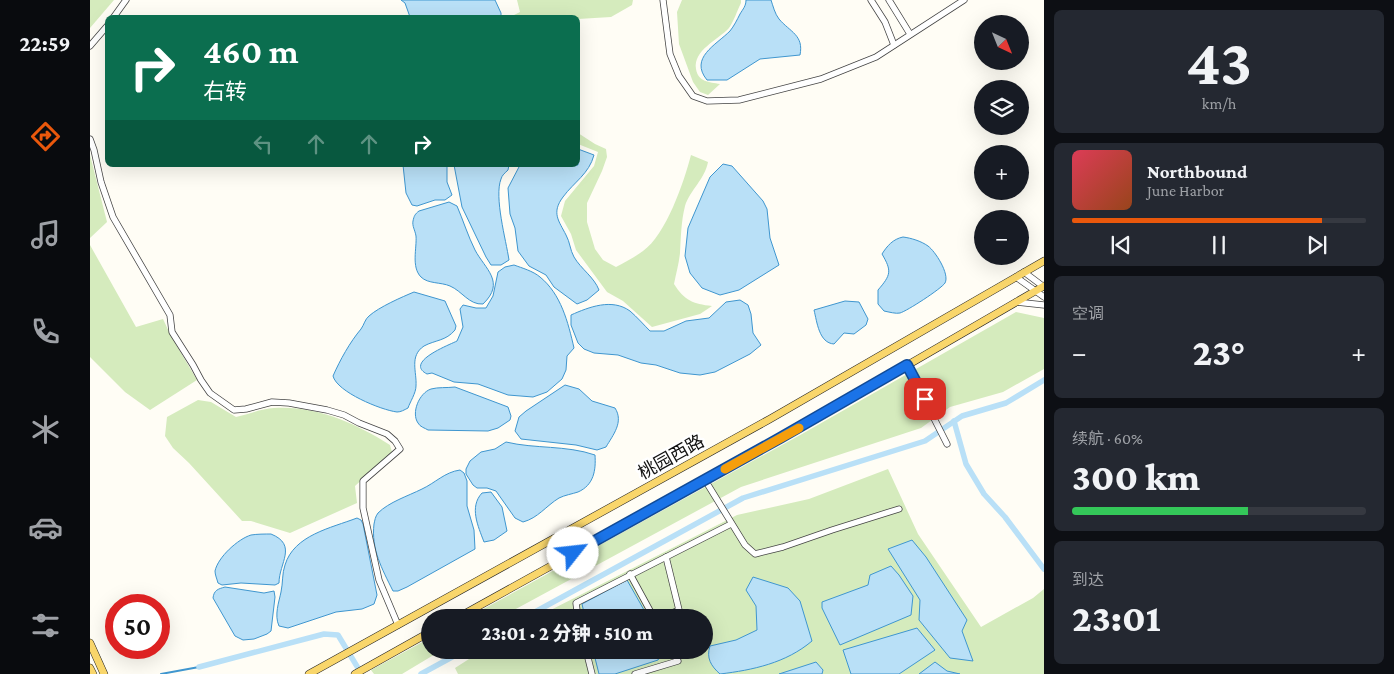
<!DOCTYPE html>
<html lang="zh">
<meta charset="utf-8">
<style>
body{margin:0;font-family:"Crimson Pro","Noto Sans SC",serif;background:#242831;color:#f1f3f6;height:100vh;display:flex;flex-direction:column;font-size:19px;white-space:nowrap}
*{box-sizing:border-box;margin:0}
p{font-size:16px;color:#9ea1a6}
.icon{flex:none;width:28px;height:28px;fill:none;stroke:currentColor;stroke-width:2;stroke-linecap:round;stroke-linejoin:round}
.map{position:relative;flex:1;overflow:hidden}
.side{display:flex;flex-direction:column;gap:10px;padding:10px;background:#0d0f14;width:350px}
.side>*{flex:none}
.hud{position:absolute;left:15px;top:15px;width:475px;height:152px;border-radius:8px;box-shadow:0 5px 20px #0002;background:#0b6e4f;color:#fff;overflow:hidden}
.needle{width:32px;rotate:137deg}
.buttons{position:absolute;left:884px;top:15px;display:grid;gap:10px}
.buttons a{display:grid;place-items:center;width:55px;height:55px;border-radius:50%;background:#171b24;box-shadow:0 5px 20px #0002;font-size:25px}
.speed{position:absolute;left:15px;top:594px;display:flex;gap:10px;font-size:25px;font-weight:700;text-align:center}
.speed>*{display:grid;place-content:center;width:65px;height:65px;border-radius:50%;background:#171b24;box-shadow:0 5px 20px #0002;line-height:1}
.speed .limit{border:8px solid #d22;background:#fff;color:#111}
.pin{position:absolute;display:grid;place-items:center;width:42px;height:42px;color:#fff;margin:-21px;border-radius:10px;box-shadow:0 2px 8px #0006}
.me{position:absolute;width:55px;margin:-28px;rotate:61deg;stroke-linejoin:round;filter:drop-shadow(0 0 4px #0008)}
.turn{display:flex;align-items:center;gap:18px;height:105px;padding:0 15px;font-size:22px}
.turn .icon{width:65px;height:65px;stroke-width:2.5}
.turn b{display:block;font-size:35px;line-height:42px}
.lanes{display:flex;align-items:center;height:48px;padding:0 15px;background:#0003;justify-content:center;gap:25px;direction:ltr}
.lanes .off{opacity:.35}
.big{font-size:38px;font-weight:800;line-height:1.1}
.side .tile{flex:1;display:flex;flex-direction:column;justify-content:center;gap:8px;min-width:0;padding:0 18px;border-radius:8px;background:#242831}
.side .dial{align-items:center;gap:0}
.dial b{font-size:65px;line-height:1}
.song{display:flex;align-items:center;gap:15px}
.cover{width:60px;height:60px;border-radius:8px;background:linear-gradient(135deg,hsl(350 70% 55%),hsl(20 70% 35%))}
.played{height:5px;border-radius:2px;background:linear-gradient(90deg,#ea580c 85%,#363941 85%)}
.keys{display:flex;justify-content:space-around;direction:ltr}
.heat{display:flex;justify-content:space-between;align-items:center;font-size:28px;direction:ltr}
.charge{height:8px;border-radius:4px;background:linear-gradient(90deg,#34c759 60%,#363941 0)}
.trip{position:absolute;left:331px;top:609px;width:292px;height:50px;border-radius:25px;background:#171b24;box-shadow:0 5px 20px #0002;font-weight:800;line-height:50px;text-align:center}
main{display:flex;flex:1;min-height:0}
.tab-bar{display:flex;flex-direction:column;width:90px;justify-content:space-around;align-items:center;background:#090b0e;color:#9ea1a6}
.tab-bar .icon{width:35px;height:35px}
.tab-bar .current{color:#ea580c}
.tab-bar b{font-size:22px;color:#f1f3f6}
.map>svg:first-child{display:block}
.green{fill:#d5ebbd}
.water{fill:#b9e0f7;stroke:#3f96cf}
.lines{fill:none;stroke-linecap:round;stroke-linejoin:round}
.stream{stroke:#3f96cf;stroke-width:2}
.canal{stroke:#b9e0f7;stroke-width:5.5}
.minor-casing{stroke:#444;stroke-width:7}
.major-casing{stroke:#222;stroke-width:8}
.minor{stroke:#fff;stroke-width:5.5}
.major{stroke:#f9d66b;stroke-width:7}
.route-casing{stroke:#114b97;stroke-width:12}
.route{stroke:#1a73e8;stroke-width:9}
.slow{stroke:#f59e0b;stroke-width:9}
.labels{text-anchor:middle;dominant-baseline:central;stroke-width:5;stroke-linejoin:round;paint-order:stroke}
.street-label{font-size:18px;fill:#111;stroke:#fff}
</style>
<main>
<nav class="tab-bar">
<b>22:59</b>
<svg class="icon current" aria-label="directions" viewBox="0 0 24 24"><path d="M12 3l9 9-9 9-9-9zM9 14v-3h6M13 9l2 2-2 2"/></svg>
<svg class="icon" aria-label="music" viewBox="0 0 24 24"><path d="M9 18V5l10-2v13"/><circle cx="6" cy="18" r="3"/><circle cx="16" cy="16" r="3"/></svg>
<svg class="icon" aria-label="phone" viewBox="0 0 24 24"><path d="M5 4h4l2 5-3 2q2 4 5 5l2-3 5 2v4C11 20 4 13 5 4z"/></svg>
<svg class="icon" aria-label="climate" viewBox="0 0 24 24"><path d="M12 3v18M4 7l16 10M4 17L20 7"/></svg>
<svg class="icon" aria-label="car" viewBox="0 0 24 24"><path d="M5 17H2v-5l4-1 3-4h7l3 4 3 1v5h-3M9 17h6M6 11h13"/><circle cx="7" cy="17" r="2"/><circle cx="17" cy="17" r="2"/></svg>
<svg class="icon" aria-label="filters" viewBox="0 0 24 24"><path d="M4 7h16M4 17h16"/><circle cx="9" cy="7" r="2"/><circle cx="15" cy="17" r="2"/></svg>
</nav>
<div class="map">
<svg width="954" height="674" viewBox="0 0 954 674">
<rect width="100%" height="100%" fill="#fffdf5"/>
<g class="green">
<polygon points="0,0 24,0 0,28"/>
<polygon points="427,0 543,0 542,5 521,17 488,19 488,18 420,17 430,12"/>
<path d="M592,0H651V3C647,11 644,21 639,28C628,40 603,50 606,69C608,82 619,82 630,84L618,95L610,92L603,82L589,44L587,12Z"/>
<path d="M488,133L505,144L516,149L517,157L512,171L497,203V222L505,249L513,260L526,267C535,262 545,257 553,251C576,235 594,182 601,155L618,162C615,179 600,190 595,206C591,222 591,237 590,253C589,263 586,274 584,284C594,300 603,304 622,306L610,314L562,327L533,301L517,292L486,250L481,234L471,216L475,201L504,166L508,152L488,144Z"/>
<polygon points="0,155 17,222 0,238"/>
<polygon points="0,245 46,327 73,319 81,336 107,380 60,410 35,392 0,357"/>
<polygon points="926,312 954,318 954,369 913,392 860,407 831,428 651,487 411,617 377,618 712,434"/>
<path d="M108,400L121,402L146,417C158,414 171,409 184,408C225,405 266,423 300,445L302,452L265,486L267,503L200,533L161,521H152L99,463L83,448L75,436L77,417Z"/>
<polygon points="798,469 828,534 891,627 943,598 954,589 954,674 368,674 365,668 393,650 615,650 615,618 447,617 647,515 719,499"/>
<polygon points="340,638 340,650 352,650 312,674 284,674 281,670"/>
</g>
<g class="water">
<polygon points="311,0 405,0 411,13 411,17 320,17 315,3"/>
<path d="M656,0H681C683,6 685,14 689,19C700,32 714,35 710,55L670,59L637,80H617C599,58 626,45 640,31C644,26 647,20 650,14C653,9 656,6 656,0Z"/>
<path d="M488,149L504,155C499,174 484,182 473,197C461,213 469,221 476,235C480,242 480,250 484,257C491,269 504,277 509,290L497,300L487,304L464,287L456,275L439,266L428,251L425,228L420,214L418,188L430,165H488Z"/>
<polygon points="633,164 642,166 673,201 677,209 680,238 689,265 649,290 630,295 612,288 600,273 595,256 598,228 620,177"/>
<polygon points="313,165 357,165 357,182 362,195 355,200 345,200 327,206 322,205 316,193"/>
<path d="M364,165H419L418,170C415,173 412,175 411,179C404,197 416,240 419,260L411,265H401L396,257L372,207Z"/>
<path d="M359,202L367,206C373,220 378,236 385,250C395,269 416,282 393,304C379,305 372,291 360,286C351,282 338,284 331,277C321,267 327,248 326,236C325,230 322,226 323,221C324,216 325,214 329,211Z"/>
<path d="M813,237C821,238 831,241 838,246C845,251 860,274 855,283C851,289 817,311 810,313C806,314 799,312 794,311L788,304V290C801,275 802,271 792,254C797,246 803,239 813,237Z"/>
<path d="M424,265C432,268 443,271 450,277C471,294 478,322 484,348L477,356L476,370L472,379L457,392L443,397L418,395L388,384L364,382L342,373L337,374C314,362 359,345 367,341L373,327L370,309L373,305L386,308H396L403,296L408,272L415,267Z"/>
<path d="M324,292L355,301L366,326L365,330C356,341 345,340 334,346C319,356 327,372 326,386C326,393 320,402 318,408C314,410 311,412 307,412C291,410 247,392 243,376C250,360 260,342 271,329C274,325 275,319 279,316C289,307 312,297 324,292Z"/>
<path d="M650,300L658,305L661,314L663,333L671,345L660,354L625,372L610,375L590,373L566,365L551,363L528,355L504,353L494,349L488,343L481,325V315C499,307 522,298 540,311C547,317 554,325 560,331H574L596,321L619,318L636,302Z"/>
<path d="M755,301L769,302L778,319L776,325L764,334L754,333L744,344C729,343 727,322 724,310Z"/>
<path d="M475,385L489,389L502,401L525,408C534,422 523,435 516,447L507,450L486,445L431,439L425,431L429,417L436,411Z"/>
<path d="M365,387L418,407L421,416L420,420L408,428L398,431L338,430C335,428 330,427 328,423C321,413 329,393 341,389C348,387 357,388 365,387Z"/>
<path d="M416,442C445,449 476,445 505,455C506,470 504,485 488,492C482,494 475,495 469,498C456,506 448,518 433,522L425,518L406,491L397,488H387L383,485L376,474V469L380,461L391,452L405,449Z"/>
<path d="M370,470L374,473L377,481V506L384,530L385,549L317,587L308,591H303C292,569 281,549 284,524C285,520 285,517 288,513C299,502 318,496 332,489C345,483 355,472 370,470Z"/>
<path d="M401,492L412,507L417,531L404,540L394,542C388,526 379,507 392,493Z"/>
<path d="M267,518L271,520L273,524L287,595L284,604L272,609L246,612L198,628L189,626C184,615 189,602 191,592C193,583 192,573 195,565C204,535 241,528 267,518Z"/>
<path d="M181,534C208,545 189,563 189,583L185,585L151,583L132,585L128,583C127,579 125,575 125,571C128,557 148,539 161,535C167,534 175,534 181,534Z"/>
<polygon points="822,540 836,557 877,620 872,631 883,661 860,658 829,620 830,600 798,549"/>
<polygon points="801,566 809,575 823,596 821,615 750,645 732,608 732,602 778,585 780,575"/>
<path d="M663,577L698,588L710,601L722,641C696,663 663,670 630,674C621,666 616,658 620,646L646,640L667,630L666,606L656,590Z"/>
<polygon points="537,580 558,617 495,617 492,604"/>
<path d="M135,587L174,593L184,591L185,597L181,631L177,634L164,639L153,640L145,636L123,598C124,590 128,589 135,587Z"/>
<polygon points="827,628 845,650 809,674 761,674 753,650"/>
<polygon points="503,650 573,650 568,660 525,674 509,674"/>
<polygon points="726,662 733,670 732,674 689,674"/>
<polygon points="845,662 857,671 870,674 829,674"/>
</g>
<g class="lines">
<polyline class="stream" points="71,674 109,667"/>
<g class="canal">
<polyline points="864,421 876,464 894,494 915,517 954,569"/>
<polyline points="434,618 653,498 835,441 872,416 916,403 954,380"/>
<polyline points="109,667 234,634 248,635 271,673"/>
<polyline points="331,674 375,650"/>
</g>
<g class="minor-casing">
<g id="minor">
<polyline points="573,0 580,54 589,76 603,96 617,101 649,100 731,79 786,57 874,0"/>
<polyline points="781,0 795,22 804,45"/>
<polyline points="799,0 820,34"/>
<polyline points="23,18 36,0"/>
<polyline points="0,46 18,25"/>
<polyline points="0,139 4,150 11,182 23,217 80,315 82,332 103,365 111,380 120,393 144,410 156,409 182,402 199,403 237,410 254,415 269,423 297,434 305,441 310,449 273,481 273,508 289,580 308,625"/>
<polyline points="934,272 954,287"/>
<polyline points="926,277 954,297"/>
<polyline points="926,302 954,305"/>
<polyline points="817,365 857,444"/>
<polyline points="615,480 655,545 665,554 693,547 742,530 809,509"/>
<polyline points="540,574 564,618"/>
<polyline points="580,614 589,610 576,557 641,524"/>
<polyline points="488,618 486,603 576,557"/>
<polyline points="496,650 502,674"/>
<polyline points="545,674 588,661 582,650"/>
</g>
</g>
<g class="major-casing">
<g id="major">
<polyline points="367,618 690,439 954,286"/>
<polyline points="0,643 14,674"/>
<polyline points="0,668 3,674"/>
<polyline points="219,674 680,419 954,261"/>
<polyline points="265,674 340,632"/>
</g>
</g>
<use href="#minor" class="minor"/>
<use href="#major" class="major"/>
</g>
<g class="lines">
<g class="route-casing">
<polyline id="route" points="483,553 690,438 817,365 835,399"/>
</g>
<use href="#route" class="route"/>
<polyline class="slow" points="635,469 709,428"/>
</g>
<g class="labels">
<g class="street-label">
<text transform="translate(581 457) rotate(-29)">桃园西路</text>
</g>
</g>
</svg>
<div class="buttons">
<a><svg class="needle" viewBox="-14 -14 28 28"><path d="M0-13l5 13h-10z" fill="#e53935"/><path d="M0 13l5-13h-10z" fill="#9ea1a6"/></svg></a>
<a><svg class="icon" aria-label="layers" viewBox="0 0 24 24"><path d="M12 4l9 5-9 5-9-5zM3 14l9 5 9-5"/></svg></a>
<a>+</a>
<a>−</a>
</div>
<div class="speed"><div class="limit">50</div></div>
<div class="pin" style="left:835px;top:399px;background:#d93025"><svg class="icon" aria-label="arrive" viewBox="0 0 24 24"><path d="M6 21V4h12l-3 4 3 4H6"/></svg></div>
<svg class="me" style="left:483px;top:553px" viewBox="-20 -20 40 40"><circle r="19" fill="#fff"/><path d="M0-13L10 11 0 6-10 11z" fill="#1a73e8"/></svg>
<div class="trip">23:01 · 2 分钟 · 510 m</div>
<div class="hud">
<div class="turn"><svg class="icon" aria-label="right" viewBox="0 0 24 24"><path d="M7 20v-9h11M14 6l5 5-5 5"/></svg><div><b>460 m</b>右转</div></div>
<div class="lanes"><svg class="icon off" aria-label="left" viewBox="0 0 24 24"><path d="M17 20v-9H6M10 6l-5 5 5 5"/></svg><svg class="icon off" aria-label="ahead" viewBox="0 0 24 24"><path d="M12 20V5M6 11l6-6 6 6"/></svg><svg class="icon off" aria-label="ahead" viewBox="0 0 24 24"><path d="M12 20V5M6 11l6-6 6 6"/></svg><svg class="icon" aria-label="right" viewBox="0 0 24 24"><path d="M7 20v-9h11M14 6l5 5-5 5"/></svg></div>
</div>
</div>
<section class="side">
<div class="tile dial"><b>43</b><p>km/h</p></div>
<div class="tile">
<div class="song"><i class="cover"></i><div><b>Northbound</b><p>June Harbor</p></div></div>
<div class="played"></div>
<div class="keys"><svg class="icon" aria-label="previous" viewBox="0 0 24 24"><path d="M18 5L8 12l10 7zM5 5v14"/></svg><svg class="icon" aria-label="pause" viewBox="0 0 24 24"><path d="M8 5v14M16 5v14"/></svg><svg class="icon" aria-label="next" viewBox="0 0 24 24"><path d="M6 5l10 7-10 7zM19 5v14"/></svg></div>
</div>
<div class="tile"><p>空调</p>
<div class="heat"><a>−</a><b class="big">23°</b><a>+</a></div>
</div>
<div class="tile"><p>续航 · 60%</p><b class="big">300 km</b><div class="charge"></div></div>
<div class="tile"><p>到达</p><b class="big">23:01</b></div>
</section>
</main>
